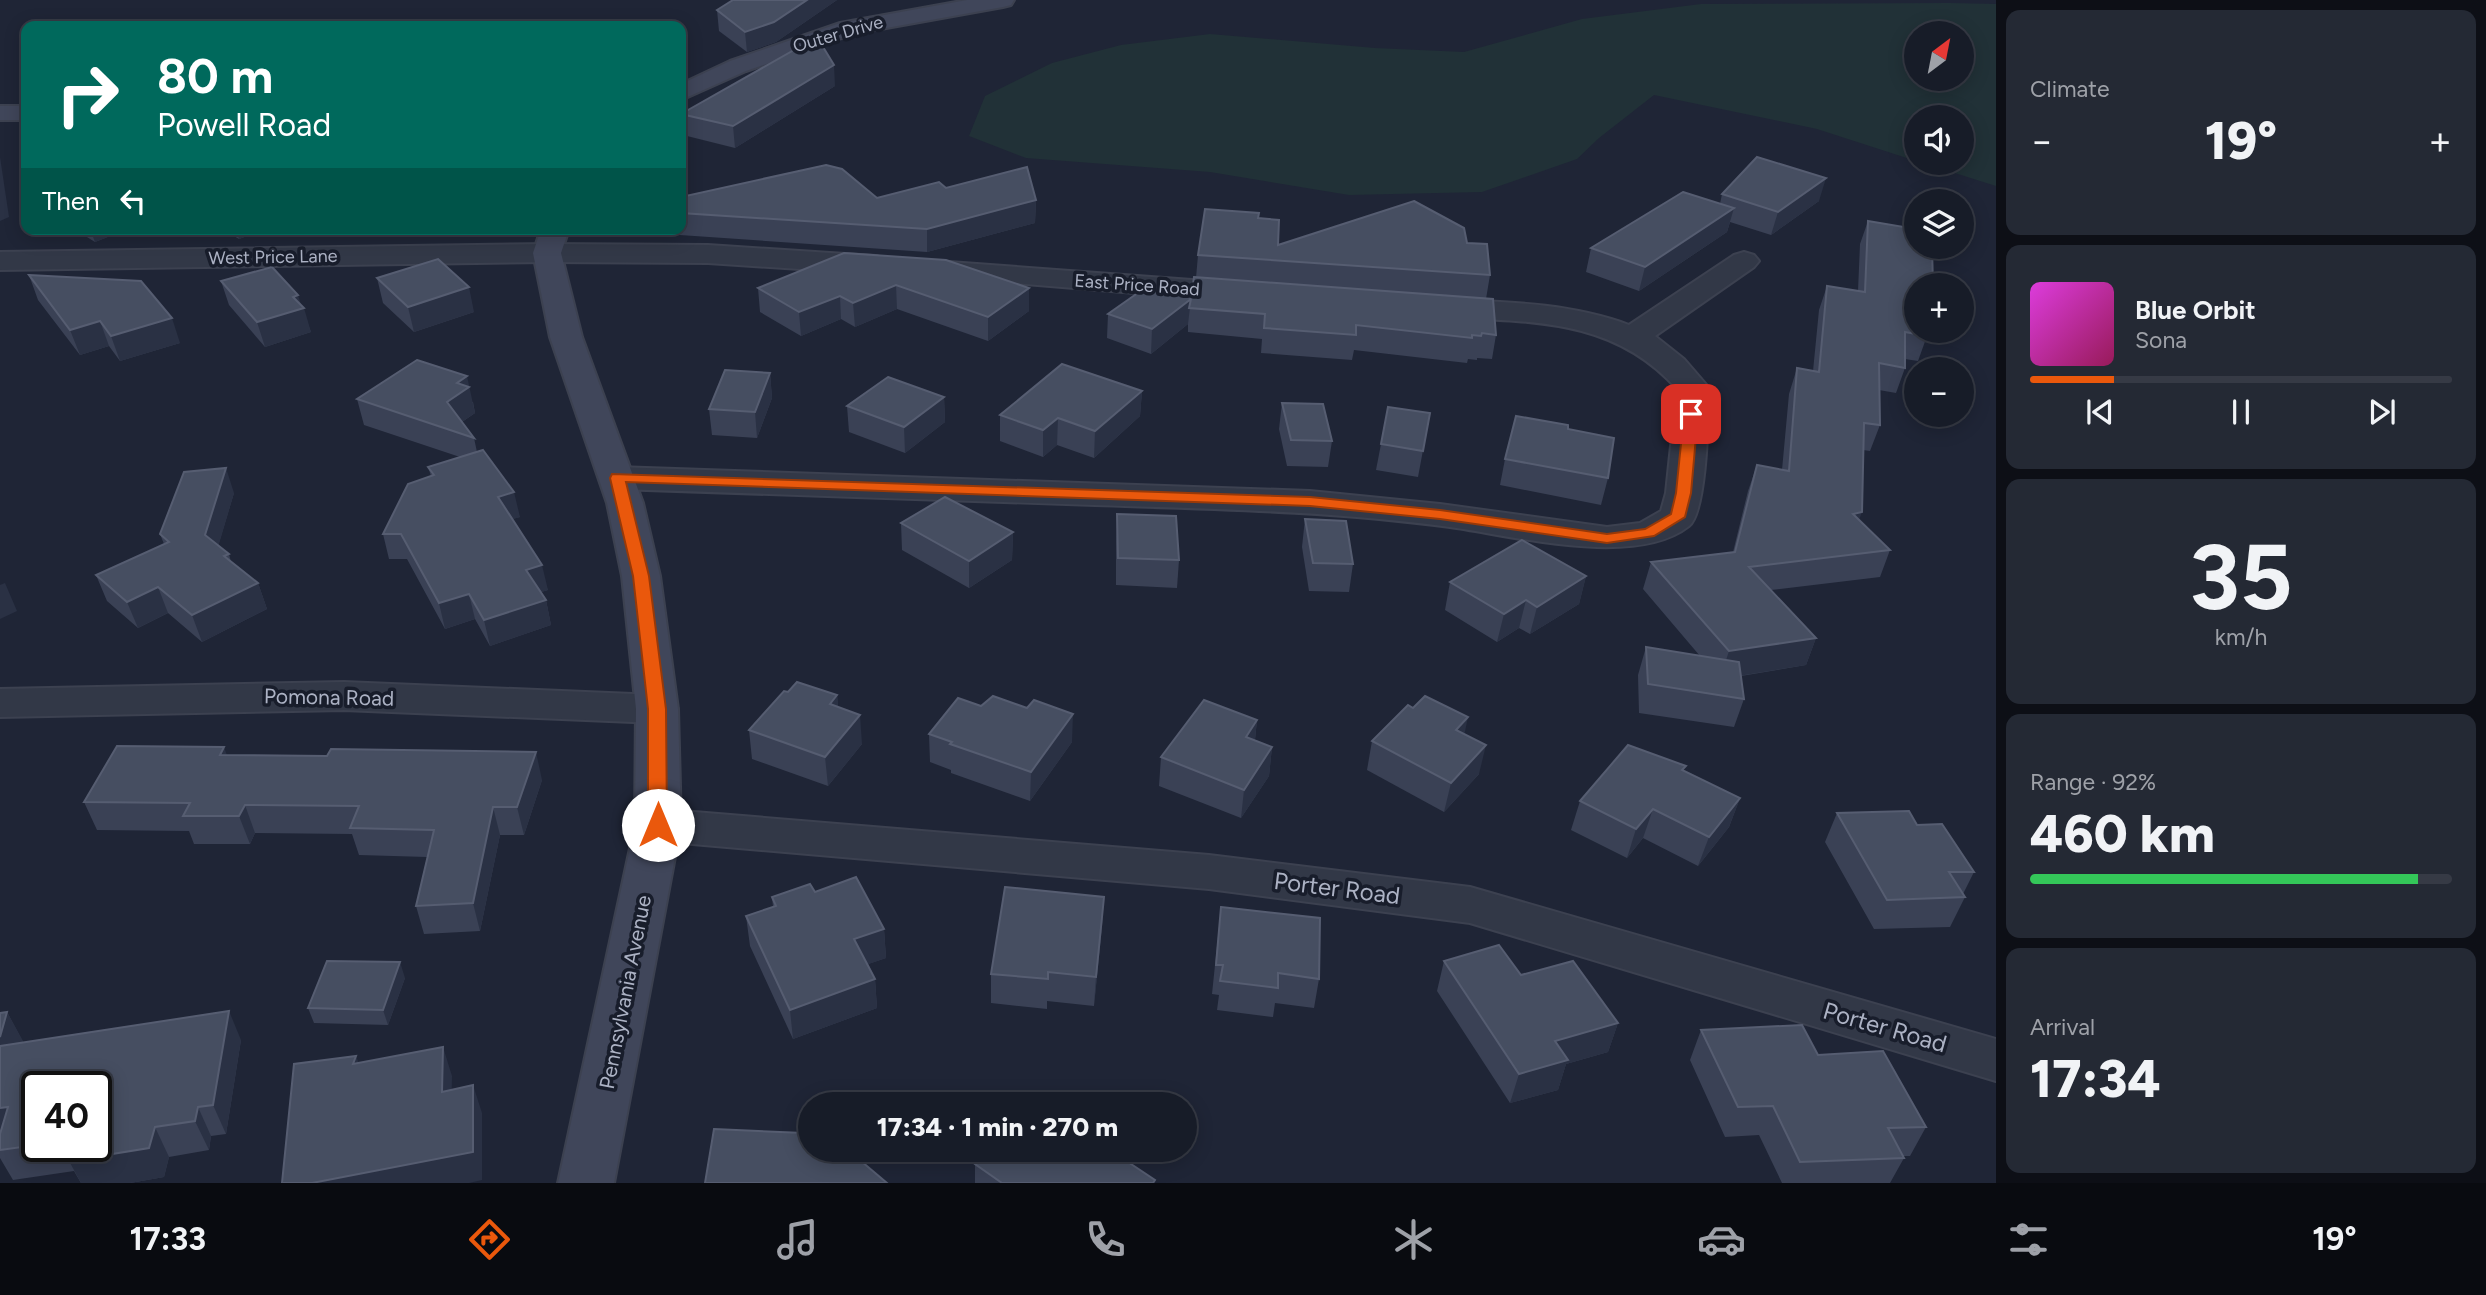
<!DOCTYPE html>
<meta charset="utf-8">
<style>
body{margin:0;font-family:Figtree,sans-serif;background:#242934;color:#f1f3f6;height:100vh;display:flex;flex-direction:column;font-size:26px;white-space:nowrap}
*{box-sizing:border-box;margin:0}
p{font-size:23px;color:#9ea1a8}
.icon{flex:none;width:38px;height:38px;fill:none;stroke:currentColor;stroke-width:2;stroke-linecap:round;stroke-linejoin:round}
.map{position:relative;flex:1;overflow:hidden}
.details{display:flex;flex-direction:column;gap:10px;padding:10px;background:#0d0f16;width:490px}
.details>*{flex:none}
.top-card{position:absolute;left:21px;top:21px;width:665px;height:214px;border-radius:14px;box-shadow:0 4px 18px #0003,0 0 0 2px #363a45;background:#00695c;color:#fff;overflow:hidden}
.needle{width:46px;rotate:32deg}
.buttons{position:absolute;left:1904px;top:21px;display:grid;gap:14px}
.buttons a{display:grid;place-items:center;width:70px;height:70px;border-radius:50%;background:#171c28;box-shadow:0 4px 18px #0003,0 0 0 2px #363a45;font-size:35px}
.speed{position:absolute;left:21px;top:1071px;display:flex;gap:14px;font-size:35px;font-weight:700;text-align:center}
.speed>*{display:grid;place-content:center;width:91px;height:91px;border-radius:50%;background:#171c28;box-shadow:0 4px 18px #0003,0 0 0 2px #363a45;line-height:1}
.speed .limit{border:4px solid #111;border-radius:10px;background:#fff;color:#111}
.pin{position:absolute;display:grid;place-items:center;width:60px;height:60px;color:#fff;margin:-30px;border-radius:14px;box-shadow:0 4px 10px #0006}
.me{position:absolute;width:77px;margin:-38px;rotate:0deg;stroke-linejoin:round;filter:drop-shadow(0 0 5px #0008)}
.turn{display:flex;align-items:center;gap:24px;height:147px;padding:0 21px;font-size:32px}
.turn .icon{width:91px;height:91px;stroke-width:2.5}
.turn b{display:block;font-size:49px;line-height:60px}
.then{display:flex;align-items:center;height:66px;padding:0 21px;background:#0003;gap:14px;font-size:26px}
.big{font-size:52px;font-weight:800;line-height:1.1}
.details .card{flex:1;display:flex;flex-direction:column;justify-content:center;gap:10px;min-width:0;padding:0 24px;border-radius:14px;background:#242934}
.details .dial{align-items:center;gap:0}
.dial b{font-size:91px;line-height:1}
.song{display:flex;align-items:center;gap:21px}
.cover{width:84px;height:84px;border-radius:10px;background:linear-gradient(135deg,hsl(300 70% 55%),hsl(330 70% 35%))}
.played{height:7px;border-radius:4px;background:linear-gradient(90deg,#ea580c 20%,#363a45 20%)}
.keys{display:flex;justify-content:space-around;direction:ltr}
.heat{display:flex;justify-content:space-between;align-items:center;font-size:38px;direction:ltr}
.charge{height:10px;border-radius:5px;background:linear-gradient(90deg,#34c759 92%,#363a45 0)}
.trip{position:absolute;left:798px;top:1092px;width:399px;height:70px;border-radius:35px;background:#171c28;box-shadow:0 4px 18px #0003,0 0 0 2px #363a45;font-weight:800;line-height:70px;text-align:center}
.tab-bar{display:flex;height:112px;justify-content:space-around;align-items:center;background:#090b10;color:#9ea1a8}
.tab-bar .icon{width:49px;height:49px}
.tab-bar .on{color:#ea580c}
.tab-bar b{font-size:32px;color:#f1f3f6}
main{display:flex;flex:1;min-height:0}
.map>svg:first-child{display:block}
.green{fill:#213137;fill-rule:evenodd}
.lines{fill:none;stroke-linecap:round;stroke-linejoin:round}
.street-casing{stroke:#3c4150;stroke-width:4}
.secondary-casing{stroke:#3c4150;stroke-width:4}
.street{fill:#323847;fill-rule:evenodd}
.secondary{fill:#40465a;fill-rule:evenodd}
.wall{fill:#3a4155;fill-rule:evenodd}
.shaded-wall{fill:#2a3144}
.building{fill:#464e61;stroke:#565d71;stroke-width:2}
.route{fill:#ea580c;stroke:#983908;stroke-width:2}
.labels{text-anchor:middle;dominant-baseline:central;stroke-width:7;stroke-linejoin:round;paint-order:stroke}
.far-street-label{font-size:18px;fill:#acb2c4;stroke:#181d2b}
.street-label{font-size:21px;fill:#acb2c4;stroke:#181d2b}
.near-street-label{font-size:24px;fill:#acb2c4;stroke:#181d2b}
</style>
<main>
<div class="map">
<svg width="1996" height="1183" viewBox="0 0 1996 1183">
<rect width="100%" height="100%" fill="#1f2536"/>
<path class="green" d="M1949,3L1996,4V186L1923,163H1962V117H1916V161L1817,129L1654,95L1599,138L1577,159L1482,192L1349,195L1210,172L1026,158L969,136L985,96L1052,63L1121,45L1210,34L1375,48L1464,52L1582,19L1701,4ZM1916,33H1962V79H1916Z"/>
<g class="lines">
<g class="street-casing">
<g id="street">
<polygon points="547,244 708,245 876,256 886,259 891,265 886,271 876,274 708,263 547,262 0,270 0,252"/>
<path d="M1744,252L1754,255L1759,261L1754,267L1655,336L1684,359L1709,388C1708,413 1707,512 1689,526C1636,568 1514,536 1450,527C1332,511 1214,509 1095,505C936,500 776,494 617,489L605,485L599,478L605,471L617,467L1310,491L1440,504L1607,527L1640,523L1661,511L1666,493L1677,389C1613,317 1530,322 1442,317L1431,314L1427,308L1431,302L1442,299C1505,302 1570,303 1629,325L1734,255Z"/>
<polygon points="936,261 1246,284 1257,287 1261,293 1257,299 1246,302 926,276 921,270 926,264"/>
<polygon points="344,682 657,695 672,699 678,709 672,719 657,723 344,710 0,717 0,689"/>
<polygon points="658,809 1209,855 1470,887 1996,1039 1996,1081 1470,923 1209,889 658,841 642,837 635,825 642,813"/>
</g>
</g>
<g class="secondary-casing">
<g id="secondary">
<polygon points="967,0 1014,0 1011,5 1003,7 853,34 746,71 681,100 681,84 730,61 840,23"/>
<rect x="0" y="106" width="26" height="14"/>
<polygon points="541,229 569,229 561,253 582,337 643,503 660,576 678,709 681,825 614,1183 558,1183 635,825 636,709 622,576 607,503 550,337 533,253"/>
</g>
</g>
<use href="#street" class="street"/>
<use href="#secondary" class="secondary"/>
</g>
<g class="wall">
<polygon points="837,0 776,42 747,52 719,31 717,10"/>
<polygon points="835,86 735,148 683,135 681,114"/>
<polygon points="946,188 1036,200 1035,223 927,252 665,234 664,229 681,229 681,197 877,198"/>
<polygon points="1722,194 1819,201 1771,235 1730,222 1727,232 1639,291 1586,272 1591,248 1720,204"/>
<polygon points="1258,218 1278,245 1467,243 1490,275 1486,299 1496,335 1492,359 1477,358 1477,360 1468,359 1467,363 1354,350 1352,360 1261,353 1262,339 1188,332 1188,324 1151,354 1107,338 1108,314 1191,298 1196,278 1198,255"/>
<polygon points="1868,221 1916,285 1927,336 1918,361 1905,359 1905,368 1896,393 1879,390 1880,425 1870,451 1863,450 1859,519 1890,550 1880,577 1771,590 1816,638 1806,665 1741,676 1744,699 1734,727 1639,713 1638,675 1646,647 1700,656 1643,589 1651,562 1733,552 1748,491 1757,465 1782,470 1789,394 1797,368 1813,371 1819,310 1827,286 1858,291 1860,244"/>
<polygon points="74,229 128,229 95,242"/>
<polygon points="222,229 266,229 239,239"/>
<polygon points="844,253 1029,311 988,341 897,309 855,327 841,319 801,336 760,312 758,288"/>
<polygon points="29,275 180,343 120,361 109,346 80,355 38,300"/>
<polygon points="377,278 474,312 414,332 383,303"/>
<polygon points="221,281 300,304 311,332 265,347 229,305"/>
<polygon points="770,373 772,398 757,438 712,435 709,409"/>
<polygon points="1142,391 1140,416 1094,458 1057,445 1043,457 1000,441 1000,415"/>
<polygon points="944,397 945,422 905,453 849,432 847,406"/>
<polygon points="357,399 473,402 475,413 462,422 474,438 477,452 520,517 512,519 548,590 541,592 546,600 551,625 490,646 475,619 445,629 407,559 389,559 383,534 431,476 428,467 460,457 364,425"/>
<polygon points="1282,403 1332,441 1328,467 1287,466 1279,429"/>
<polygon points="1430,413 1418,477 1376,470 1381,444"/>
<polygon points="1568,429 1608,478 1601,505 1500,485 1505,459"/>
<polygon points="234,493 218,546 229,554 231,562 258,583 267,609 202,642 168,613 138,628 107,601 96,575 164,544 160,534"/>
<polygon points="1117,514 1179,560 1177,588 1116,585 1116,541"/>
<polygon points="1305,519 1353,564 1349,592 1309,591 1302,547"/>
<polygon points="901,523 1013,532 1012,560 969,588 902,550"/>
<polygon points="1586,576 1579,604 1530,634 1519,628 1497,642 1445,610 1450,582"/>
<polygon points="788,692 837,695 838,707 862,744 828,786 752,759 749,730"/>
<polygon points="1257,720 1255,740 1272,747 1269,776 1241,818 1159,786 1161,757"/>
<polygon points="929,734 1072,742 1030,801 951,773 951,770 930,762"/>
<polygon points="1464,734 1479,774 1444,812 1367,770 1372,741"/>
<polygon points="227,755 542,780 524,835 500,835 480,931 424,934 416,906 427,857 359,855 352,834 255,833 250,844 194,844 189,831 97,830 84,802"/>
<polygon points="1684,771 1740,798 1729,827 1698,866 1643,838 1627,858 1571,830 1580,801"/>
<polygon points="1837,813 1917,825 1974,872 1963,894 1965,897 1950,927 1874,929 1825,842"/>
<polygon points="815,892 884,929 886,958 868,964 875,979 877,1008 793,1039 750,946 746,916 773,907 772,897"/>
<polygon points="1104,897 1102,926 1094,1006 1047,1001 1047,1009 991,1003 991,974"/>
<polygon points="1221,907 1319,979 1314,1008 1275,1003 1273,1017 1217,1010 1219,995 1212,994"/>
<polygon points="1444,961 1521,975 1618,1023 1608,1052 1566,1064 1558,1090 1510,1103 1437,991"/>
<polygon points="405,978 388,1025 314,1023 308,1008"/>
<path d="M7,1012L23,1042L241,1040L226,1134L211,1136L209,1150L169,1157L164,1177L130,1183H81L74,1171L13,1180L0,1158V1013ZM37,1087L96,1146H37Z"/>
<polygon points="1701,1030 1926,1127 1910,1156 1904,1156 1904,1158 1890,1183 1782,1183 1759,1135 1725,1137 1690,1060"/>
<polygon points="975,1164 1155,1183 975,1183"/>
</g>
<g class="shaded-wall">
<polygon points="807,0 837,0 776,42 747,52 745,32"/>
<polygon points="834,65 835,86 735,148 733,126"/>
<polygon points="0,157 9,217 0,221"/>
<polygon points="1826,178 1819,201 1771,235 1778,212"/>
<polygon points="1036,200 1035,223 927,252 927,229"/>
<polygon points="1734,208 1727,232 1639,291 1645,267"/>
<polygon points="90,229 128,229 95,242"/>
<polygon points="236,229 266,229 239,239"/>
<polygon points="896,285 897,309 855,327 853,303"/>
<polygon points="469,287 474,312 414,332 408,307"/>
<polygon points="1029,288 1029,311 988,341 988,317"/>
<polygon points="298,295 302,308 304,308 311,332 265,347 257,322 293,297"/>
<polygon points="840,296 841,319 801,336 799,312"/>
<polygon points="1191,299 1188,324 1151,354 1152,329"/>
<polygon points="172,318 180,343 120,361 111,336"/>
<polygon points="100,321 109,346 80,355 70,330"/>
<polygon points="770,373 772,398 757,438 755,412"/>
<polygon points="467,376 475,413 453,428 447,402 457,383"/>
<polygon points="1142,391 1140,416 1094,458 1095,431"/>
<polygon points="944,397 945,422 905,453 904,427"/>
<polygon points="1058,418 1057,445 1043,457 1043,430"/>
<polygon points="226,468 234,493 214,561 205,535"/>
<polygon points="514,492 520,517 503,522 498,497"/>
<polygon points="1862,512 1852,539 1853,514"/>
<polygon points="1013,532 1012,560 969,588 969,561"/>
<polygon points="542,565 548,590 532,595 526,570"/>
<polygon points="1586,576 1579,604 1530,634 1537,607"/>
<polygon points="5,583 17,611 0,619 0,585"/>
<polygon points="258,583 267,609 202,642 192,615"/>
<polygon points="158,587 168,613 138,628 127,602"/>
<polygon points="469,594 475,619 445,629 439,603"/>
<polygon points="546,600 551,625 490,646 484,620"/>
<polygon points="1526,600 1519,628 1497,642 1504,614"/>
<polygon points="1816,638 1806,665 1720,679 1729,651"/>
<polygon points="837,695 840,724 830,704"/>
<polygon points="1073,714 1072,742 1030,801 1031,772"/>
<polygon points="860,715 862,744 828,786 825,757"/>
<polygon points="1468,717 1462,746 1456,730"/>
<polygon points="1257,720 1254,748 1246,737"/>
<polygon points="1486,745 1479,774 1444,812 1451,783"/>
<polygon points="224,747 234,775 220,755"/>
<polygon points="1272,747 1269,776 1241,818 1244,790"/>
<polygon points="536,752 542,780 524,835 517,807"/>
<polygon points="1740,798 1729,827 1698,866 1709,837"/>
<polygon points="245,805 255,833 250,844 239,816"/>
<polygon points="493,807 500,835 480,931 473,903"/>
<polygon points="1653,809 1643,838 1627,858 1636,829"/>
<polygon points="1104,897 1102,926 1094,1006 1096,977"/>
<polygon points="884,929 886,958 857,968 854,939"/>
<polygon points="400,962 405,978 388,1025 383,1010"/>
<polygon points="875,979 877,1008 793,1039 790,1010"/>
<polygon points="229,1011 241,1040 226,1134 213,1105"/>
<polygon points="7,1012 23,1041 14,1075 0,1050 0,1037"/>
<polygon points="1618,1023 1608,1052 1566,1064 1558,1090 1510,1103 1519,1074 1555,1041"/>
<polygon points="443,1047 452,1076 451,1120 442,1092"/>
<polygon points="356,1056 367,1084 353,1064"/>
<polygon points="473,1085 482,1113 482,1180 469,1183 312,1183"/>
<polygon points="8,1107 0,1141 0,1108"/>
<polygon points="198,1107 211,1136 209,1150 195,1121"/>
<polygon points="155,1127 169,1157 164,1177 130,1183 81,1183 69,1161"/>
</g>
<g class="building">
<polygon points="733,0 807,0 774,22 745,32 717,10"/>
<polygon points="817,37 834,65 733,126 681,114"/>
<polygon points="1757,157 1826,178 1778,212 1722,194"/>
<polygon points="826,165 842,169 877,198 939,182 946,188 1027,167 1036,200 927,229 681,213 681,197"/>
<polygon points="1683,192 1734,208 1645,267 1591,248"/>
<polygon points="1414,201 1464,228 1467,243 1487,244 1490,275 1198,255 1205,209 1259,213 1258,218 1279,220 1278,245"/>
<polygon points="1868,221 1916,229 1916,247 1932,247 1933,285 1916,285 1916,331 1927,331 1927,336 1905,332 1905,368 1879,363 1880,425 1864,423 1862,512 1853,514 1890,550 1749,567 1816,638 1729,651 1651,562 1735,552 1757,465 1789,471 1797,368 1819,372 1827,286 1865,292"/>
<polygon points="844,253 946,260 1029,288 988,317 896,285 853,303 840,296 799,312 758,288"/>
<polygon points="438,259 469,287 408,307 377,278"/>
<polygon points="272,267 298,295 293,297 304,308 257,322 221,281"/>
<polygon points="29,275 141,281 172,318 111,336 100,321 70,330"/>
<polygon points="1194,277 1493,299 1496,335 1482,333 1481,336 1472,335 1472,338 1356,325 1356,335 1264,328 1265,314 1189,308 1191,299 1152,329 1108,314 1149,285 1191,298"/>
<polygon points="417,360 467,376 457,383 469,387 447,402 474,438 357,399"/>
<polygon points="1062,364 1142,391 1095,431 1058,418 1043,430 1000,415"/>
<polygon points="725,370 770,373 755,412 709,409"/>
<polygon points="888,377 944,397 904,427 847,406"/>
<polygon points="1282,403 1323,404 1332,441 1291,440"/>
<polygon points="1388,407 1430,413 1423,451 1381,444"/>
<polygon points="1516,416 1568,425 1568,429 1614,438 1608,478 1505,459"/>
<polygon points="483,450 514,492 498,497 542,565 526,570 546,600 484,620 469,594 439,603 401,534 383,534 408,484 434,475 428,467"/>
<polygon points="226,468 205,535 229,554 224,556 258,583 192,615 158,587 127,602 96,575 169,542 160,534 184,472"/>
<polygon points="945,497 1013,532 969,561 901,523"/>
<polygon points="1117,514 1176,516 1179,560 1118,558"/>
<polygon points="1305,519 1346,521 1353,564 1313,563"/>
<polygon points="1522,540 1586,576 1537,607 1526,600 1504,614 1450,582"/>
<polygon points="1646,647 1739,662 1744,699 1648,684"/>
<polygon points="797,682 837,695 830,704 860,715 825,757 749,730 784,691 788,692"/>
<polygon points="993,696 1027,708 1034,700 1073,714 1031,772 950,744 952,742 929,734 958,698 981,706"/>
<polygon points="1425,696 1468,717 1456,730 1486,745 1451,783 1372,741 1408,705 1413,708"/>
<polygon points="1204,700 1257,720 1246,737 1272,747 1244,790 1161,757"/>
<polygon points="1628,745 1686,766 1682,770 1740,798 1709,837 1653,809 1636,829 1580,801"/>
<polygon points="117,746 224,747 220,755 327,756 331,749 536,752 517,807 493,807 473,903 416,906 434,830 350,828 359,806 245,805 239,816 183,816 190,803 84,802"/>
<polygon points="1909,811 1917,825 1942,824 1974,872 1949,872 1965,897 1887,900 1837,813"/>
<polygon points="856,877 884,929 854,939 875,979 790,1010 746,916 776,906 772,897 810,884 815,892"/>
<polygon points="1005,887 1104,897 1096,977 1048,972 1048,979 991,974"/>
<polygon points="1221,907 1320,918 1319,979 1278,973 1278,988 1220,981 1223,965 1216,965"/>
<polygon points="1499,945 1521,975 1573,961 1618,1023 1555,1041 1568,1060 1519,1074 1444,961"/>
<polygon points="327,961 400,962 383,1010 308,1008"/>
<polygon points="229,1011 213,1105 198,1107 195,1121 155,1127 149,1148 69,1161 73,1146 96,1146 96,1087 37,1087 37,1145 0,1150 0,1134 8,1107 0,1108 0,1046"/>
<polygon points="7,1012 0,1037 0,1013"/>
<polygon points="1802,1025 1818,1055 1883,1051 1926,1127 1888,1128 1904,1158 1800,1162 1773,1106 1738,1107 1701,1030"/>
<polygon points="443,1047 442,1092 473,1085 473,1152 312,1183 282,1183 294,1064 356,1056 353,1064"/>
<polygon points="1034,1099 1041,1104 1030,1104"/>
<polygon points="714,1129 804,1133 810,1137 810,1150 830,1150 835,1153 838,1150 848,1150 887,1183 705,1183"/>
<polygon points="988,1150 1110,1150 1155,1180 1153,1183 1002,1183 975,1164"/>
</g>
<polygon class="route" points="1691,410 1698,414 1691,493 1685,517 1654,536 1607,543 1440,519 1310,506 626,482 649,576 666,709 667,825 664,830 651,830 648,825 648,709 633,576 610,478 612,474 1310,497 1440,510 1607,534 1645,529 1671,514 1676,493 1684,414"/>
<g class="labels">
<g class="far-street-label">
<text transform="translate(838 34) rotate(-16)">Outer Drive</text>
<text transform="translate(273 257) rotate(-1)">West Price Lane</text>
<text transform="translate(1137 285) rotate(4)">East Price Road</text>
</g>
<g class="street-label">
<text transform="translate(329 697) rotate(1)">Pomona Road</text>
<text transform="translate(625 992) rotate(-79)">Pennsylvania Avenue</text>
</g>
<g class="near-street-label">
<text transform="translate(1337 888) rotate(7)">Porter Road</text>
<text transform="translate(1885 1027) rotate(16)">Porter Road</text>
</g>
</g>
</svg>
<div class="buttons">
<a><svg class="needle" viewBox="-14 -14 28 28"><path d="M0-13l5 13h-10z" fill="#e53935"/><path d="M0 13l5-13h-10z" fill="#9ea1a8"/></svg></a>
<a><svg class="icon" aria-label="sound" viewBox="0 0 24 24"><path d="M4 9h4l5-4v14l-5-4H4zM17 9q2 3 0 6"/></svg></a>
<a><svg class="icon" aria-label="layers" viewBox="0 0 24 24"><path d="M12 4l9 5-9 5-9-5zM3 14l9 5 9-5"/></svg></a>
<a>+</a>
<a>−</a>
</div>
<div class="speed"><div class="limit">40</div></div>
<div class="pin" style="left:1691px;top:414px;background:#d93025"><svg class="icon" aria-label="arrive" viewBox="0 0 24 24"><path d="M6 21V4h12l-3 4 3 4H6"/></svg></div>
<svg class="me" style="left:658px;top:825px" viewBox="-20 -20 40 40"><circle r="19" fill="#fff"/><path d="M0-13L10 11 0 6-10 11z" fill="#ea580c"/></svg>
<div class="trip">17:34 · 1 min · 270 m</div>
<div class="top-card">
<div class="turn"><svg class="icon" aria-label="right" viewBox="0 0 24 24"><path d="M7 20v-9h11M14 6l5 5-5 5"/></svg><div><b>80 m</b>Powell Road</div></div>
<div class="then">Then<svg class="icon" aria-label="left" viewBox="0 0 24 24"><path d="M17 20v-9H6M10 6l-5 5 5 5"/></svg></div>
</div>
</div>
<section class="details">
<div class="card"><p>Climate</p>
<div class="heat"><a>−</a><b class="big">19°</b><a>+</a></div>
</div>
<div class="card">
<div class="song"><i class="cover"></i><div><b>Blue Orbit</b><p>Sona</p></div></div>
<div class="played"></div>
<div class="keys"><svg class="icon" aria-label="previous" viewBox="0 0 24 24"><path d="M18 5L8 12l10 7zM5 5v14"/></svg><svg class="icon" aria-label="pause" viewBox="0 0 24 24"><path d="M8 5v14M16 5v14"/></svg><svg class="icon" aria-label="next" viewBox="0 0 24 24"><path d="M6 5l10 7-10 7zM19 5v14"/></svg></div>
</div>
<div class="card dial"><b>35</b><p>km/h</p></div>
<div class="card"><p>Range · 92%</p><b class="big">460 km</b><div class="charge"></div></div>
<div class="card"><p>Arrival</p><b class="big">17:34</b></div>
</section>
</main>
<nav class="tab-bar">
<b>17:33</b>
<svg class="icon on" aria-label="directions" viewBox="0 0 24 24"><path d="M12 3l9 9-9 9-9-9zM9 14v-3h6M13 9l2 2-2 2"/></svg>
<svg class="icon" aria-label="music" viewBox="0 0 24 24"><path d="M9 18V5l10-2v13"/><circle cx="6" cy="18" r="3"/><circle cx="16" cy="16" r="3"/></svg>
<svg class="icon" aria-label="phone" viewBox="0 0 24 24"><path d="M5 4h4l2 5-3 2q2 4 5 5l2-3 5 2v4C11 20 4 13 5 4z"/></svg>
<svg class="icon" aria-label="climate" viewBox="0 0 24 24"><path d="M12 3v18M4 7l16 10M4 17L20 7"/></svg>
<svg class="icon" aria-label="car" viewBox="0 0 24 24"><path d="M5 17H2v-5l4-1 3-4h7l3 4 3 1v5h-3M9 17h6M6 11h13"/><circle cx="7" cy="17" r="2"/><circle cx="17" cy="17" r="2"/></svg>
<svg class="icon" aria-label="filters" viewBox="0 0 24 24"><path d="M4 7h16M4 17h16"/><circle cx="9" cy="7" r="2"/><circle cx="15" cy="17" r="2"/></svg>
<b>19°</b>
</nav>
